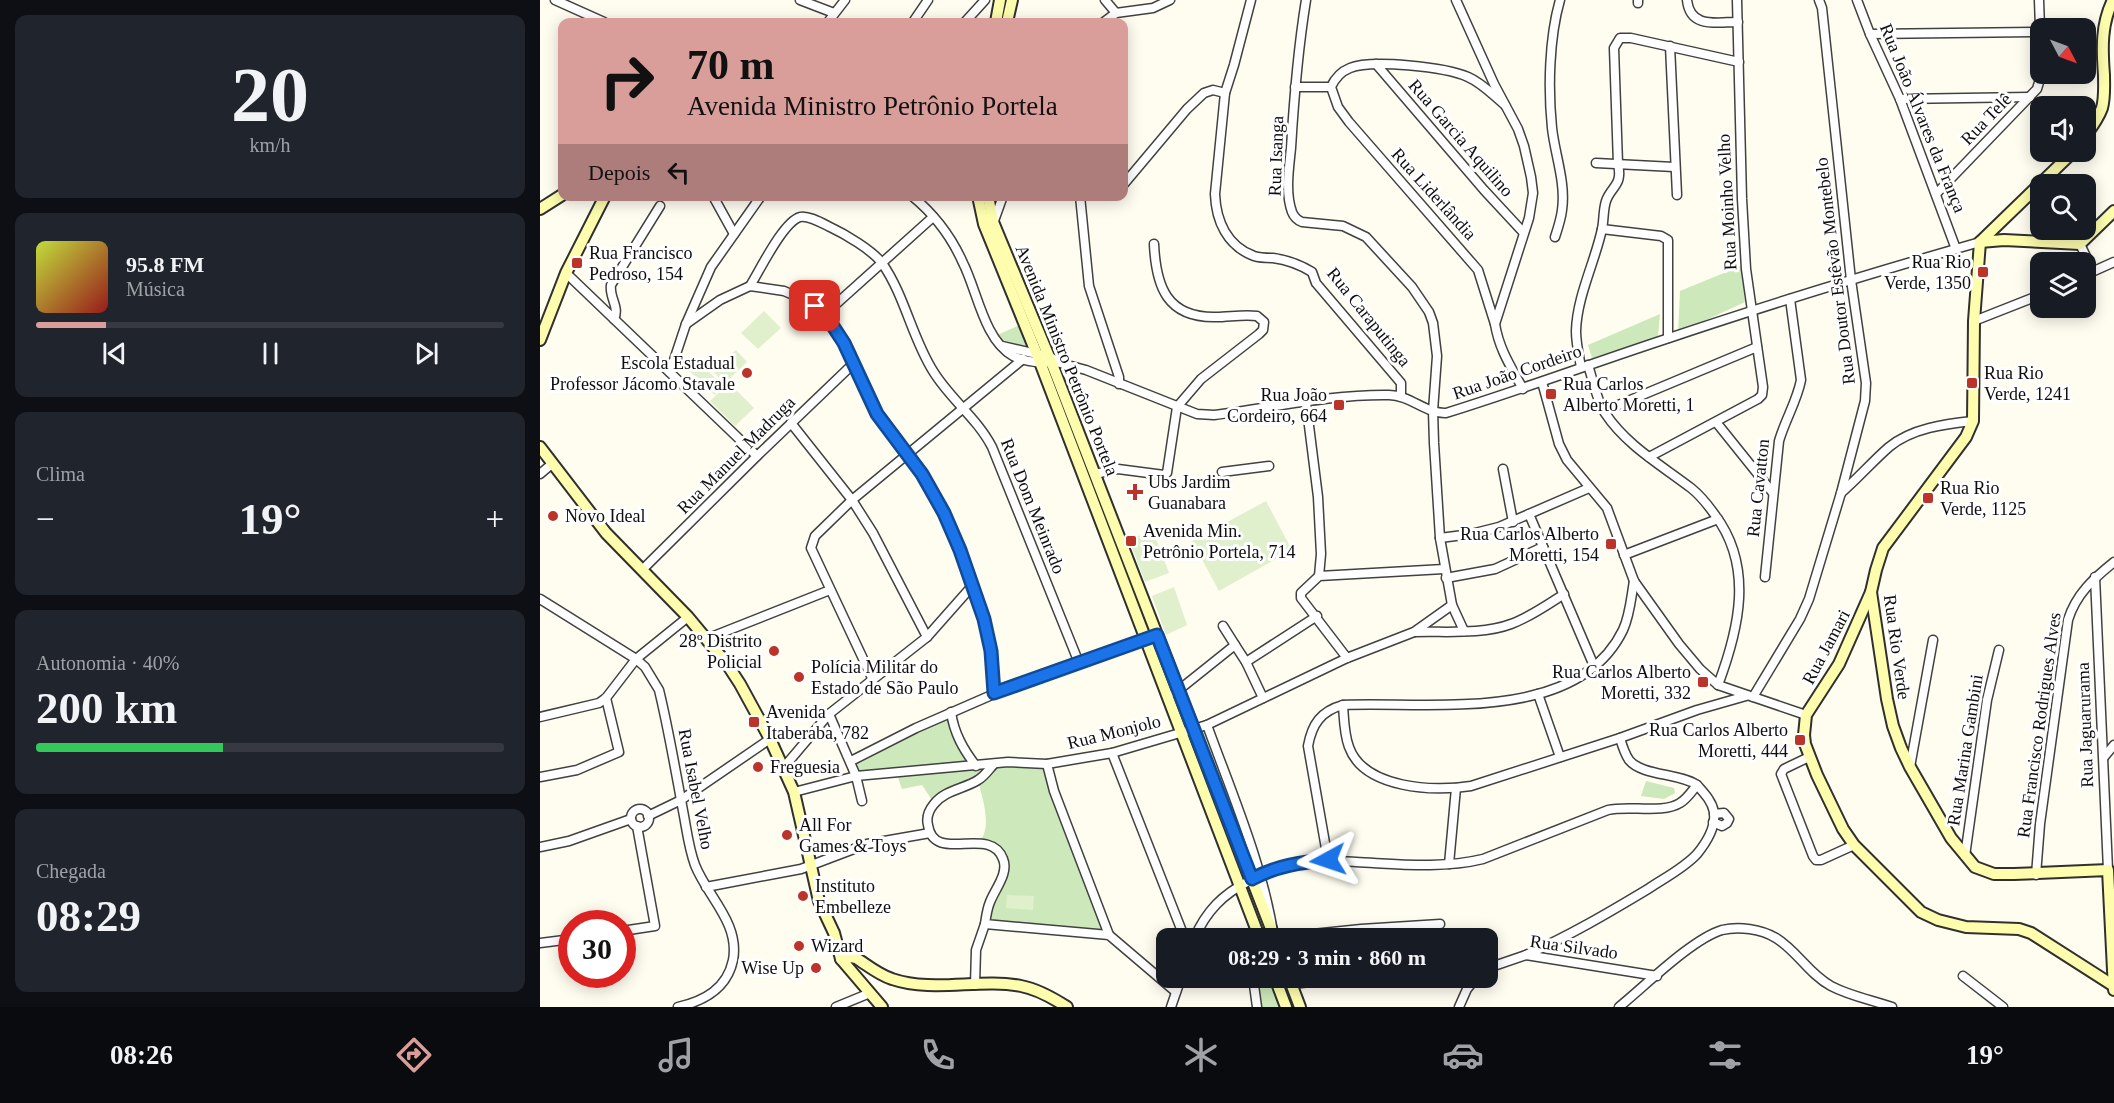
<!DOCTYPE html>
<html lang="pt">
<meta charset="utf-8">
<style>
body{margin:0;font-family:"Times New Roman",serif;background:#20242c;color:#f1f3f6;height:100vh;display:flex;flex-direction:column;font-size:22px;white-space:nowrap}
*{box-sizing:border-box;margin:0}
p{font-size:20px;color:#9ea1a6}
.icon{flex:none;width:33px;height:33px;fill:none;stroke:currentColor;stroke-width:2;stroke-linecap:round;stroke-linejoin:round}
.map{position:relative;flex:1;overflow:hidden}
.panel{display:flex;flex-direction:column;gap:15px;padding:15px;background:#0d0f14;width:540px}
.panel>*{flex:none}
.banner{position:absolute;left:18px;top:18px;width:570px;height:183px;border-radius:12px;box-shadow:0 3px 15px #0003;background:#d99d9a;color:#111;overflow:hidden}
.needle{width:39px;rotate:131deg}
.tools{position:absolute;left:1490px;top:18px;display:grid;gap:12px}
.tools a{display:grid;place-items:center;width:66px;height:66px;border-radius:12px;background:#171b24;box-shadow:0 3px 15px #0003;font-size:30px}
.speed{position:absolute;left:18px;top:910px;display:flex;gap:12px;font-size:30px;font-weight:700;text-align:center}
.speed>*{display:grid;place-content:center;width:78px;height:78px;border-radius:50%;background:#171b24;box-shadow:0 3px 15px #0003;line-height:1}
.speed .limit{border:9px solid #d22;background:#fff;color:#111}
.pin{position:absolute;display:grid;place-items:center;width:51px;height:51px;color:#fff;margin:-26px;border-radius:12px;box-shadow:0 3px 9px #0006}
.me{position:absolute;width:66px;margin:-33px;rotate:265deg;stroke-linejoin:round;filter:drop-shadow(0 0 4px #0008)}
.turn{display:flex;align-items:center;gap:21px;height:126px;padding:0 30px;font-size:27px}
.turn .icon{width:78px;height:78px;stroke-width:2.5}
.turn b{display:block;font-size:42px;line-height:51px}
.then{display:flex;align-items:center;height:57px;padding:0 30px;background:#0003;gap:12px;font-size:22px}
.big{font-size:45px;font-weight:700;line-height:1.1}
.panel .widget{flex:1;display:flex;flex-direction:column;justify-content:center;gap:9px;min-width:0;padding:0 21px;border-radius:12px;background:#20242c}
.panel .dial{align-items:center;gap:0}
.dial b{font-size:78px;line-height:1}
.song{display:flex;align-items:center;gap:18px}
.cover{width:72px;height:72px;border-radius:9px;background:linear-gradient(135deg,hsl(70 70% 55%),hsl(0 70% 35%))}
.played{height:6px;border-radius:3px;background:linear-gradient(90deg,#d99d9a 15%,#363941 15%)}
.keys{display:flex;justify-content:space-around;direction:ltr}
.heat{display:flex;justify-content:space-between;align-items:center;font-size:33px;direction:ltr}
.charge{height:9px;border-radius:4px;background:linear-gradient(90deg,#34c759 40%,#363941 0)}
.trip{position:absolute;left:616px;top:928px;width:342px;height:60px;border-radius:12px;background:#171b24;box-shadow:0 3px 15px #0003;font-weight:700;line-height:60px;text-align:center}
.tab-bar{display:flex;height:96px;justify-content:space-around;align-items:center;background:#090b0e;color:#9ea1a6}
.tab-bar .icon{width:42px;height:42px}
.tab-bar .on{color:#d99d9a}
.tab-bar b{font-size:27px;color:#f1f3f6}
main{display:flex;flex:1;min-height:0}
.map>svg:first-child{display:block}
.green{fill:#cde8ba}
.pitch{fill:#e0f0cc}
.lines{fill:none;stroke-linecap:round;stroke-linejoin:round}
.street-casing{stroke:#414141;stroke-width:11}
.secondary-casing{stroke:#303030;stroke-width:14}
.street{stroke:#fff;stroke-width:8}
.secondary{stroke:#fdfdad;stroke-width:10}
.route-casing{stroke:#114b97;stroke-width:15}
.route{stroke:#1a73e8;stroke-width:10}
.poi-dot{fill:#bb3329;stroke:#fff;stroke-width:2}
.labels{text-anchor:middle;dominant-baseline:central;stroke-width:6;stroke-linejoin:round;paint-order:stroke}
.street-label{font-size:18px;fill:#0e0e0e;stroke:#fff}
.poi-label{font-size:18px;fill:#0e0e0e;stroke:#fff;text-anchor:start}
</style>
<main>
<section class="panel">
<div class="widget dial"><b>20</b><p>km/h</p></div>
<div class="widget">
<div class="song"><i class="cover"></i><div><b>95.8 FM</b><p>Música</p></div></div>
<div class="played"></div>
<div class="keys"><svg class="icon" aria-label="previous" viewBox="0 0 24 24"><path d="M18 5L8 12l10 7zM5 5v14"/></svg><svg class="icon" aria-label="pause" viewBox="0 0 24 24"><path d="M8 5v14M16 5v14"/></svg><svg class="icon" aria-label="next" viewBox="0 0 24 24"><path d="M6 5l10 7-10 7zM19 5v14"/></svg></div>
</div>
<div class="widget"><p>Clima</p>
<div class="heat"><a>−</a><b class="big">19°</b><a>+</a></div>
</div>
<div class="widget"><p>Autonomia · 40%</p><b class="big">200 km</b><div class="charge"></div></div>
<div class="widget"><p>Chegada</p><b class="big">08:29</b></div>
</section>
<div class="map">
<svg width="1574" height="1007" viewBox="0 0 1574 1007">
<rect width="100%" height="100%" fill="#fffdf0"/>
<g class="green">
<polygon points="1201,266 1205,302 1138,333 1140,291"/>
<polygon points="1120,314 1118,336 1052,358 1048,345"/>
<polygon points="484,323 497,355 471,349 455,336"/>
<path d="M411,712L436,765L507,764L569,935L445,924L462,878L460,853L439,843C453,826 442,798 438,780L394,803L382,785L362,789L356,772L316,776L311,761Z"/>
<polygon points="668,728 725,875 740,935 734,938 656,735"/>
<polygon points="1106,781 1134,788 1135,793 1124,799 1101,796"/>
<polygon points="713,978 735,978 746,1007 719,1007"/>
</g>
<g class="pitch">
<polygon points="224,311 241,328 218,349 201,333"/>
<polygon points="196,350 207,362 184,384 173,371"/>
<polygon points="152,355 183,386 175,395 143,365"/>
<polygon points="189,383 214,408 195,426 170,401"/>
<polygon points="726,501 752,550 679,591 652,541"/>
<polygon points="613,531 629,573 605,582 589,539"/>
<polygon points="634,587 647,625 626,635 612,596"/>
<polygon points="467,895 494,896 493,910 466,908"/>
</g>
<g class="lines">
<g class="street-casing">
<g id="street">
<polyline points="15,0 64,22"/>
<polyline points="260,0 294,13"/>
<polyline points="565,0 576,13"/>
<path d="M711,0L694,65L685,93L675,194C676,221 687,246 714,256C720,258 727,258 733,258C748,260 759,264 772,272L776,283L861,383V396"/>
<path d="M766,0C758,49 754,98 751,148C749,168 745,193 752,212C754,217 757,220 762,222L803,226L826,237L872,287L889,312L893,323L897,356L893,411L894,443L900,538L912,605L924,631"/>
<path d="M916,0L954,84L978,129L984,146L991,177L993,193L989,218L955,324C959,349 971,367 983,389"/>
<path d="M1147,0C1150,29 1177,22 1198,22"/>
<polyline points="1317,0 1330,34 1360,99 1416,249"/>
<polyline points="1499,0 1500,28"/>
<polyline points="1098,3 1098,0"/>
<polyline points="288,22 305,0"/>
<polyline points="373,22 388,0"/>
<polyline points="425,22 445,0"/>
<polyline points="564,22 576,13 613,8 630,0"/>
<polyline points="1330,34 1500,32"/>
<polyline points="1130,46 1137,195"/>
<polyline points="836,64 944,190 983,232"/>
<polyline points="755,87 791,87"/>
<polyline points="1360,99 1490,97"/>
<polyline points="1056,163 1134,167"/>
<polyline points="584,184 647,109 664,93 673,90 685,93"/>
<polyline points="1396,194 1497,89 1500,79 1500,58"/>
<polyline points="173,196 194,234"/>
<path d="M372,196C394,214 412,238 423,263C437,290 444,340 473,356C482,361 495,362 505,363"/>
<polyline points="540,196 549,286 579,377 579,384"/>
<polyline points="454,221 463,196"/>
<polyline points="1062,229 1121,236 1128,240 1128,338"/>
<path d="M1015,237C1018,228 1021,219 1022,210C1026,183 1015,155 1012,128C1008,89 1009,38 1020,0"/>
<polyline points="1540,244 1553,271"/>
<polyline points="26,273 217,456"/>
<polyline points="1545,275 1574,262"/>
<path d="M210,286C220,270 243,222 260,217C268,215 282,223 290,227C305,234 332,250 342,263C365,296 372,338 393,371C410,399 437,418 452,447L539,663"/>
<polyline points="285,314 393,217"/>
<path d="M74,319C80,307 69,298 71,285L120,206"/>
<polyline points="1434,321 1500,295"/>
<polyline points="146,324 180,300 210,286 244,291 258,297 285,314 304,343 337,414 368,453 394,495 420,550 444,619 451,651 454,694"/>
<path d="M955,324L938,270L809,122L798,107L791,87C795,78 800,72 810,68C831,59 906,67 928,77C942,83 953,95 965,105"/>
<path d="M462,346L510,357L520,363L546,370L657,414L674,415C731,408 791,394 849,395C870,395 886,414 906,413C980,390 1053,363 1126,339C1230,304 1335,272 1440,242"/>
<path d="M1048,365C1053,380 1056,399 1065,413C1086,445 1121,465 1151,488C1161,496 1168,505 1175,515C1214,567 1199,629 1178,685"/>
<path d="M1041,367C1039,356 1036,343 1036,331C1037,296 1055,262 1062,229C1064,220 1063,210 1066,201C1071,186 1083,186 1078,164L1074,48L1080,38H1091L1199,62"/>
<polyline points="130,372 146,324 171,267 221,196"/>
<polyline points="1002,382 1019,444 1027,460 1067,508 1094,581 1139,644 1160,669 1178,685 1266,715"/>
<polyline points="766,402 778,497 781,554 779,576"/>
<polyline points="1064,411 1217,347"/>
<polyline points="1176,422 1233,493"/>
<polyline points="251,423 312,500 333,533 387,637"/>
<polyline points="1109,457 1218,399 1222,395 1223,387 1206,269 1202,199 1197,0"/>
<polyline points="963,469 973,522"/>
<polyline points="682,472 729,466"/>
<polyline points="0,474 13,463"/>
<path d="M555,474L578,469L624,475L627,473L637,407L661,379L719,334L723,330L724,322L717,316C704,314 689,317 676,317C627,318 616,287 614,244"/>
<path d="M1301,493C1318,478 1333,461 1349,447C1372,428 1405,424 1433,421"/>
<polyline points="989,514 1054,666"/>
<polyline points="900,538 931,534 959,527 1049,488"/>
<polyline points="1084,555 1178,519"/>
<polyline points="102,570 217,456 313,364"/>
<path d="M1225,577L1239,441C1245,420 1257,401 1261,380L1250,299"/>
<polyline points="1555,577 1568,870"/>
<polyline points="906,578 955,569 1003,547"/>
<path d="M0,599L96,659L105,667L119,690C129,731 136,774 144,816C147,832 149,849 155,865C167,896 200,923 193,960C187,989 164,1001 138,1007"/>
<path d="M875,632C905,631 942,635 971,624C990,617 1007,605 1024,594"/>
<polyline points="166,639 290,590"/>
<polyline points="695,645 706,662"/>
<polyline points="807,658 761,598 761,593 779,576 904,569"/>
<polyline points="333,680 271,548 275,536 312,500 483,359"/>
<polyline points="635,693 695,645 683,626"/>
<polyline points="998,694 1020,757"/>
<polyline points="1213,697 1260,619 1269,599 1301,493 1325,401 1326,383 1311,280 1282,8 1279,0"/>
<polyline points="723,698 706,662 777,616"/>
<path d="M803,705C804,719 804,734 809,747C824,789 895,792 931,786L1080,738"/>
<path d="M411,712C414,733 423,749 436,766"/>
<polyline points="289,714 316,776 322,801"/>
<polyline points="0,717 59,703 66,698 96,659 148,617"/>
<path d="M667,725C692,794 723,865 734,938L821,929L900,924"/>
<polyline points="572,753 645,939"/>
<polyline points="1269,757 1244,769 1241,774 1273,856 1276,860 1281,860 1314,845"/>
<polyline points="1564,757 1574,745"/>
<polyline points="311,761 376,728 454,694 609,638"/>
<path d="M454,764C449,769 445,776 438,780C424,789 405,790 394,804C389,810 386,817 388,825C394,865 450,824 463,859C469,873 455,889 450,902C447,909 446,917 445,924L569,935L636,992"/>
<polyline points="507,764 514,791 569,935"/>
<polyline points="244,767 289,714 387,637 433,585"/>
<polyline points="1370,767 1393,640"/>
<polyline points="0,777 37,770 79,752 66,698"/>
<polyline points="254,792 316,776 468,762 507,764 572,753 667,725 807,658 874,632 912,605"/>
<circle cx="100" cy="818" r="9"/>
<polyline points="108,816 141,800 230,739"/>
<polyline points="1173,822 1182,826 1187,823 1189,819 1184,813 1174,814"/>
<polyline points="0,847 29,841 91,819"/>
<polyline points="1425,856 1447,700 1459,650"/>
<path d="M788,860L768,746C772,724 781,711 803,705C889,701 1037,725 1083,630C1090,615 1091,598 1094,581"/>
<polyline points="909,864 916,788"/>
<path d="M1496,875L1500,824L1528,620C1536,594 1554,578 1574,562"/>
<polyline points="166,887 261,869 327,844 390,833"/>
<polyline points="82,931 115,926 97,826"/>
<path d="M654,939C666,911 683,894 709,881C725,873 743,865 761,862C779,859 798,861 816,862C858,864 902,869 943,859L1068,810C1088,805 1123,814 1140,803C1147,799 1152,791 1157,785C1139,773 1102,776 1089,760C1085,754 1082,745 1080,738L1157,710L1206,696"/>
<polyline points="0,943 32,939"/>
<path d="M986,955C1029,936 1068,913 1108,889C1124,878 1143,869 1157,854C1166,843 1176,827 1174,812C1172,801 1164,793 1157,785"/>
<polyline points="948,968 986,955 1117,976"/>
<polyline points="1423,976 1463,1007"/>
<polyline points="713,978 717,1007"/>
<polyline points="751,984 811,978"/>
<polyline points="435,985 436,950 445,924"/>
<polyline points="296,1007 330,993"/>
<polyline points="631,1007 641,978"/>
<polyline points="919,1007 927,989 936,978"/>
<path d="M1079,1007C1105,986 1152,939 1182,930C1199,926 1221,929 1236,938C1257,951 1269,974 1291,986C1310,996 1332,1000 1352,1007"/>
</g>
</g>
<g class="secondary-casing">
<g id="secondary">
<polyline points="456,22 460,0"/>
<polyline points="467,22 472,0"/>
<path d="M1545,136C1552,127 1558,119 1562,108C1565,97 1564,86 1564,75C1562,49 1561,24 1573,0"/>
<polyline points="1533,152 1440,242 1434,321 1433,421 1426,437 1343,548 1336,570 1331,592 1347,699 1353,726 1361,748 1370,767 1411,838 1435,867 1454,874 1474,874 1568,870 1574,990"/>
<polyline points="438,196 444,224 500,362 720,939"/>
<polyline points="448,196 453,222 512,364 735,939"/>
<polyline points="0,209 22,195"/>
<polyline points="1440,242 1464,240 1540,244 1574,211"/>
<polyline points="0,340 26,273 65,196"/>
<polyline points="0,447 66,533 148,617 187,664 200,684 230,739 254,792 279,901 294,933 301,959 342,1007"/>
<polyline points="1331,592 1299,664 1266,715 1264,735 1265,744 1277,775 1303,829 1314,845 1381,912 1398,920 1426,927 1479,929 1491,933 1574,986"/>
<path d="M301,959L311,957L316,958C327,965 339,975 352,979C393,993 440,978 481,986C497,989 513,998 527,1007"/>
<polyline points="735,978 746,1007"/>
<polyline points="749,978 760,1007"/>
</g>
</g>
<use href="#street" class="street"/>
<use href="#secondary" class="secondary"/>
</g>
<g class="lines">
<g class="route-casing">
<path id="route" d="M275,306L285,314L304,343L337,414L382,474L404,513L420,550L444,619L451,651L454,693L617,635L712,879C736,866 761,862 788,860"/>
</g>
<use href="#route" class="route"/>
</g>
<g class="poi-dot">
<rect x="31" y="257" width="12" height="12" rx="3"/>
<rect x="1437" y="266" width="12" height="12" rx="3"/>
<circle cx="207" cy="373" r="6"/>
<rect x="1426" y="377" width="12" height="12" rx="3"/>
<rect x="1005" y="388" width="12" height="12" rx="3"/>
<rect x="793" y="399" width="12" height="12" rx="3"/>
<path d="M592 483h6v6h6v6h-6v6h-6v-6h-6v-6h6z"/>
<rect x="1382" y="492" width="12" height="12" rx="3"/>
<circle cx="13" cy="516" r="6"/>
<rect x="585" y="535" width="12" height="12" rx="3"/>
<rect x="1065" y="538" width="12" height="12" rx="3"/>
<circle cx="234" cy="651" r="6"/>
<circle cx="259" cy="677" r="6"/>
<rect x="1157" y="676" width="12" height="12" rx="3"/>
<rect x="208" y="716" width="12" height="12" rx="3"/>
<rect x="1254" y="734" width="12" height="12" rx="3"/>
<circle cx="218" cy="767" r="6"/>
<circle cx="247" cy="835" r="6"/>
<circle cx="263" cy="896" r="6"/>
<circle cx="259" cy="946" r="6"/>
<circle cx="276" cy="968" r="6"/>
</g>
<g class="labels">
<g class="street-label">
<text transform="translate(1383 118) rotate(68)">Rua João Álvares da França</text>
<text transform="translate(1446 119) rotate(-46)">Rua Telê</text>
<text transform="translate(921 138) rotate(49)">Rua Garcia Aquilino</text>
<text transform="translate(736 156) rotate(-88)">Rua Isanga</text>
<text transform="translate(894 194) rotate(48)">Rua Liderlândia</text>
<text transform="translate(1187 202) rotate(-93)">Rua Moinho Velho</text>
<text transform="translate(1295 271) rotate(-97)">Rua Doutor Estêvão Montebelo</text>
<text transform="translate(829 317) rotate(51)">Rua Caraputinga</text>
<text transform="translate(527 360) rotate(68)">Avenida Ministro Petrônio Portela</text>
<text transform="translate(977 372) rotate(-19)">Rua João Cordeiro</text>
<text transform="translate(196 455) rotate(-45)">Rua Manuel Madruga</text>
<text transform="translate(1218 488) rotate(-84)">Rua Cavatton</text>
<text transform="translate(493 506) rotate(68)">Rua Dom Meinrado</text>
<text transform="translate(1286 647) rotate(-62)">Rua Jamari</text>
<text transform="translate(1357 647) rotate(82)">Rua Rio Verde</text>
<text transform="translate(1499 725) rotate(-82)">Rua Francisco Rodrigues Alves</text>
<text transform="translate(1545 725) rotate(-92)">Rua Jaguarurama</text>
<text transform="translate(574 732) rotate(-14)">Rua Monjolo</text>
<text transform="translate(1425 750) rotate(-81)">Rua Marina Gambini</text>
<text transform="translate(156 789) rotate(79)">Rua Isabel Velho</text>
<text transform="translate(1034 947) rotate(8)">Rua Silvado</text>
</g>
<g class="poi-label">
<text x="49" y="253">Rua Francisco<tspan x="49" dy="21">Pedroso, 154</tspan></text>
<text x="1431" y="262" text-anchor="end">Rua Rio<tspan x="1431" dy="21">Verde, 1350</tspan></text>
<text x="195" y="363" text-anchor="end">Escola Estadual<tspan x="195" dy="21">Professor Jácomo Stavale</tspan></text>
<text x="1444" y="373">Rua Rio<tspan x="1444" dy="21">Verde, 1241</tspan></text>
<text x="1023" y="384">Rua Carlos<tspan x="1023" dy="21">Alberto Moretti, 1</tspan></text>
<text x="787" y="395" text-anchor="end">Rua João<tspan x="787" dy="21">Cordeiro, 664</tspan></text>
<text x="608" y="482">Ubs Jardim<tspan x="608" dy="21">Guanabara</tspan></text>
<text x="1400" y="488">Rua Rio<tspan x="1400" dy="21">Verde, 1125</tspan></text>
<text x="25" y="516">Novo Ideal</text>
<text x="603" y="531">Avenida Min.<tspan x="603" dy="21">Petrônio Portela, 714</tspan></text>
<text x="1059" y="534" text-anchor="end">Rua Carlos Alberto<tspan x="1059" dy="21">Moretti, 154</tspan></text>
<text x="222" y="641" text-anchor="end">28º Distrito<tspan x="222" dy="21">Policial</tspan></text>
<text x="271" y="667">Polícia Militar do<tspan x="271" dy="21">Estado de São Paulo</tspan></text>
<text x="1151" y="672" text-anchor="end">Rua Carlos Alberto<tspan x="1151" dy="21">Moretti, 332</tspan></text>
<text x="226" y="712">Avenida<tspan x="226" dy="21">Itaberaba, 782</tspan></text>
<text x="1248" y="730" text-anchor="end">Rua Carlos Alberto<tspan x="1248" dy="21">Moretti, 444</tspan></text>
<text x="230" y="767">Freguesia</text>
<text x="259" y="825">All For<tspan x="259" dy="21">Games &amp; Toys</tspan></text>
<text x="275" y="886">Instituto<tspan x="275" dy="21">Embelleze</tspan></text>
<text x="271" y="946">Wizard</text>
<text x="264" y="968" text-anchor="end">Wise Up</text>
</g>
</g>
</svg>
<div class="tools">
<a><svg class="needle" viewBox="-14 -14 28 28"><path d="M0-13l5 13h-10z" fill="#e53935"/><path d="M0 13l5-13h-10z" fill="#9ea1a6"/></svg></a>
<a><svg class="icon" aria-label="sound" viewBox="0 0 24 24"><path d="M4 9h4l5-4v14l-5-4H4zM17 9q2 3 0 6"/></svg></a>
<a><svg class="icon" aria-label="search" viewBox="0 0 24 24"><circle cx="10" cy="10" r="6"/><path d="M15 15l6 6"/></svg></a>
<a><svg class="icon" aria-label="layers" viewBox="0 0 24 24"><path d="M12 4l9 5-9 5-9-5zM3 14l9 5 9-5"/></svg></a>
</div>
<div class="speed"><div class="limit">30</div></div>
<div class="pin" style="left:275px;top:306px;background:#d93025"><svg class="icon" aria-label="arrive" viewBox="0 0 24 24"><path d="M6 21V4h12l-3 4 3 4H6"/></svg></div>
<svg class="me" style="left:788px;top:860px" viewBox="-20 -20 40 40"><path d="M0-17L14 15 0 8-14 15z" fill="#1a73e8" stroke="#fff" stroke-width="4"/></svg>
<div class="trip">08:29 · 3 min · 860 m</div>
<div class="banner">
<div class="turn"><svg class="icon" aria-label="right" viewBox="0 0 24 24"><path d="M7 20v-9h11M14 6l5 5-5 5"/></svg><div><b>70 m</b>Avenida Ministro Petrônio Portela</div></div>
<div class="then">Depois<svg class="icon" aria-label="left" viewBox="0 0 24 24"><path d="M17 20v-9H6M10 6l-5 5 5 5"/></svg></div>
</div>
</div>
</main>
<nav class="tab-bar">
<b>08:26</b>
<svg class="icon on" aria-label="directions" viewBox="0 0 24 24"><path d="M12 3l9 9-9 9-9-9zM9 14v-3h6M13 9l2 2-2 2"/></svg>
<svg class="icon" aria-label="music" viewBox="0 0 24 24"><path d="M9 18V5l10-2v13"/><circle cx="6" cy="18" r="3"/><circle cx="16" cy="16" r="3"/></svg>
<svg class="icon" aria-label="phone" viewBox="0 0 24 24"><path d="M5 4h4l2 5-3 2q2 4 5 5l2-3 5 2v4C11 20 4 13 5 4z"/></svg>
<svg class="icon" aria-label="climate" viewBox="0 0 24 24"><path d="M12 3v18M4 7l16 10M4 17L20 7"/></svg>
<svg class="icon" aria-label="car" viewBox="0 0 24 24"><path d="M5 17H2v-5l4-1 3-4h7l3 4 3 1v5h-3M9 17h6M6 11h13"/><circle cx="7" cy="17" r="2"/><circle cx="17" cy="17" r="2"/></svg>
<svg class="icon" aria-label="filters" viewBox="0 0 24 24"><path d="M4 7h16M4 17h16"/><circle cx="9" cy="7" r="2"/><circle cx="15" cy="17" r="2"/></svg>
<b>19°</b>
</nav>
